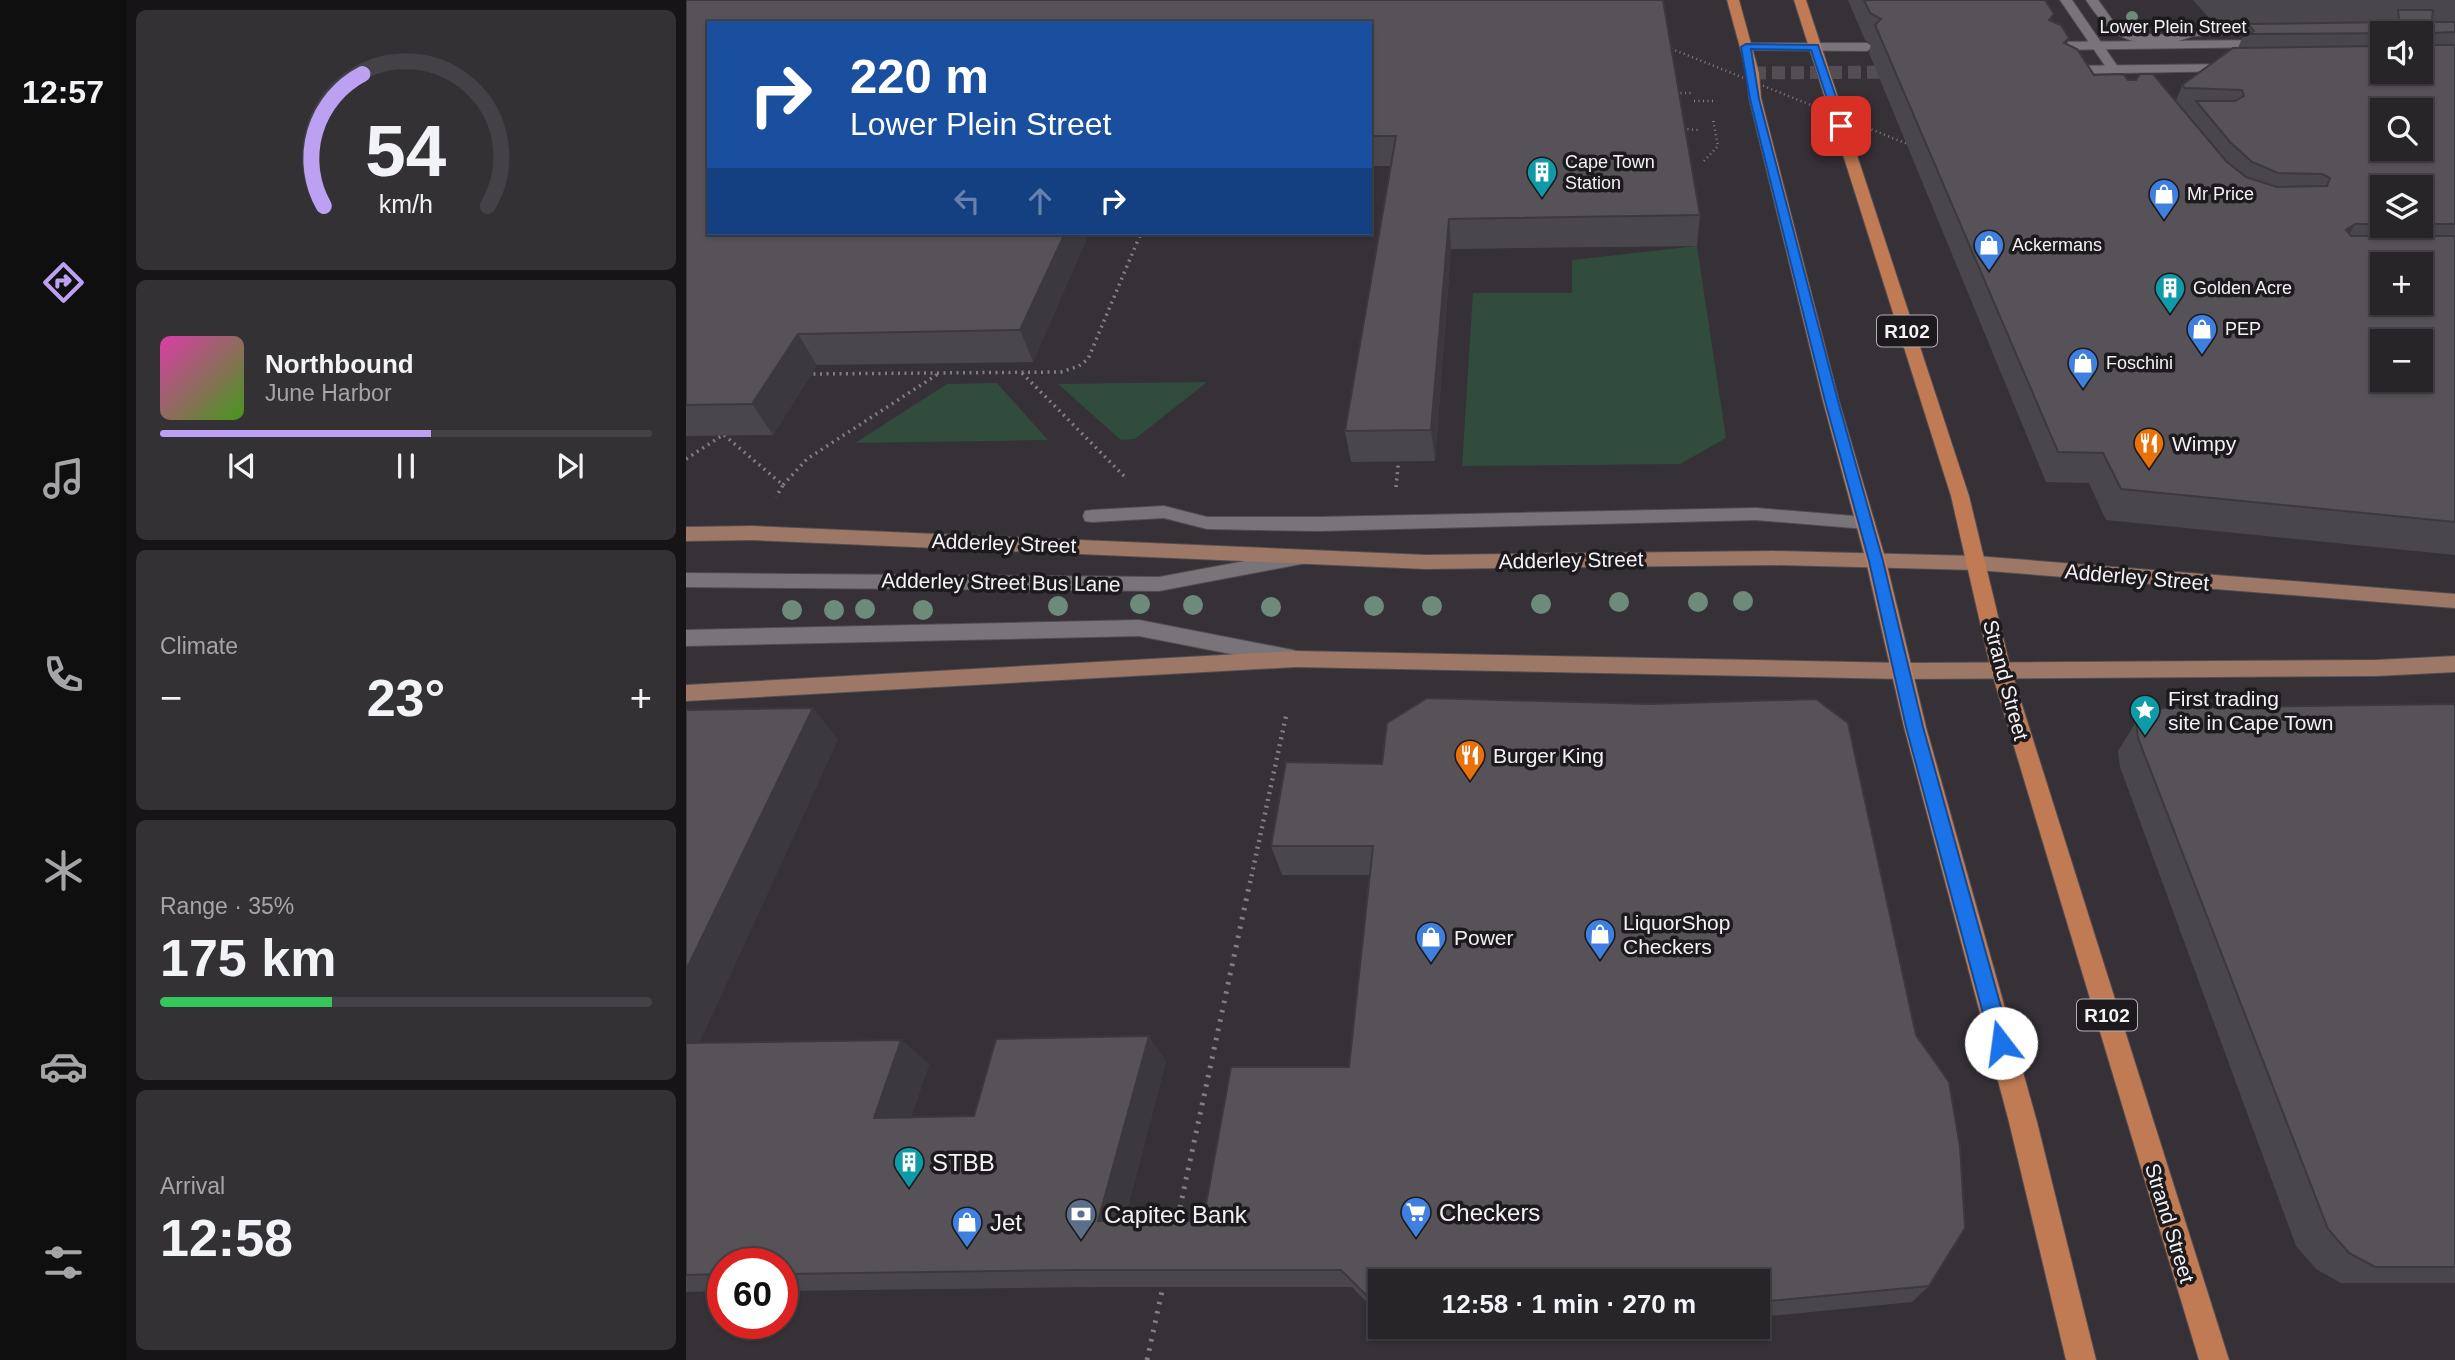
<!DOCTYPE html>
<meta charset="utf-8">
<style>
body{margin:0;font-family:Arial,sans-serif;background:#343135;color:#f1f3f6;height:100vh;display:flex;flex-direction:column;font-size:26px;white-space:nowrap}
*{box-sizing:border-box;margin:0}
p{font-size:23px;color:#a5a5a8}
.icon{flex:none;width:38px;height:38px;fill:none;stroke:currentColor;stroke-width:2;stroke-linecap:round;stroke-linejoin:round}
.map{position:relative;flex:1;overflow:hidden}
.sheet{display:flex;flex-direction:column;gap:10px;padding:10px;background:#161417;width:560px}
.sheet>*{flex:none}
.hud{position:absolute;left:21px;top:21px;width:665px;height:214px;border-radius:0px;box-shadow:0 2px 5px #0004,0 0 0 2px #444246;background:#1a4fa0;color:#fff;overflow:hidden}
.fabs{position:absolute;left:1684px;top:21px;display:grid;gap:14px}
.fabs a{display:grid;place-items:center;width:63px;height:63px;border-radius:0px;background:#282529;box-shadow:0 2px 5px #0004,0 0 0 2px #444246;font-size:35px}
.speed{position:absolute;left:21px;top:1248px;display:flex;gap:14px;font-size:35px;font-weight:700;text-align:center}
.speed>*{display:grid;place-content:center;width:91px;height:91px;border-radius:50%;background:#282529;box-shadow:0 2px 5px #0004,0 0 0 2px #444246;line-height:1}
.speed .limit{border:10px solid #d22;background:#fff;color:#111}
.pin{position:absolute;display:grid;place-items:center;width:60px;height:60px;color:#fff;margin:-30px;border-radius:14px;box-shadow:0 4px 10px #0006}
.me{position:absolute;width:77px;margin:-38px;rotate:345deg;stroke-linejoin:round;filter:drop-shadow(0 0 5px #0008)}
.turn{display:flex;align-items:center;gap:24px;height:147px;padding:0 28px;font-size:32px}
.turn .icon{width:91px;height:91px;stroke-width:2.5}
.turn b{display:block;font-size:49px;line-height:60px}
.lanes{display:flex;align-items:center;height:66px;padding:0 28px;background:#0003;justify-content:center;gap:35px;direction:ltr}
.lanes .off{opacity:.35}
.big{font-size:52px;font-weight:600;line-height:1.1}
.sheet .tile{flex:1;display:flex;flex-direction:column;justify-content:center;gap:10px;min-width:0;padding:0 24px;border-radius:10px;background:#343135}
.sheet .dial{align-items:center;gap:0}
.dial svg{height:182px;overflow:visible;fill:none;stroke:#444246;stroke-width:7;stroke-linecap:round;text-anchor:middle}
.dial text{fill:#f1f3f6;stroke:none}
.song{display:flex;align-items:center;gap:21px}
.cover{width:84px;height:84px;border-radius:10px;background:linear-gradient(135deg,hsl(320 70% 55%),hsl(100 70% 35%))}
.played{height:7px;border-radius:4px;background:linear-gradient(90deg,#bca0f2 55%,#444246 55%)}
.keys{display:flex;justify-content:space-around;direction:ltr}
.heat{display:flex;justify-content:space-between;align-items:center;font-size:38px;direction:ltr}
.charge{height:10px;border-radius:5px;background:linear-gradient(90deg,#34c759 35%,#444246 0)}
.trip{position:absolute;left:682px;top:1269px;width:402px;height:70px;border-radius:0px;background:#282529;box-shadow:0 2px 5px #0004,0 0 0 2px #444246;font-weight:600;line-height:70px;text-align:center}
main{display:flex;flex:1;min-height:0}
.tabs{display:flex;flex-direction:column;width:126px;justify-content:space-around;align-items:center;background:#100f10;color:#a5a5a8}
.tabs .icon{width:49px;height:49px}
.tabs .active{color:#bca0f2}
.tabs b{font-size:32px;color:#f1f3f6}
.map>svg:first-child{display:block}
.green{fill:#314b3c}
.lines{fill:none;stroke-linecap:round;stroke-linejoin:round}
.tertiary-tunnel{stroke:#524e54;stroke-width:13;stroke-dasharray:13 6;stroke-linecap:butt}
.service-casing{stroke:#514d52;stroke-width:2}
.pedestrian-casing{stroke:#514d52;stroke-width:2}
.minor-casing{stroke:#514d52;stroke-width:2}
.tertiary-casing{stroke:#514d52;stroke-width:2}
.secondary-casing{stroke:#514d52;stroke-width:2}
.primary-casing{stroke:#514d52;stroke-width:2}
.path-far3{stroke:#827e84;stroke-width:2.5;stroke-dasharray:1 3.5;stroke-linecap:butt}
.path-far2{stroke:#827e84;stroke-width:3.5;stroke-dasharray:2 4.5;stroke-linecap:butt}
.path-far1{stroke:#827e84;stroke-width:4.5;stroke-dasharray:2 5;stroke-linecap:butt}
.path{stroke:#827e84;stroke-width:5;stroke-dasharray:2.5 7;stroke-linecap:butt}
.service{fill:#79747a;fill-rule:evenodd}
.pedestrian{fill:#79747a;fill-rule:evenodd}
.minor{fill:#79747a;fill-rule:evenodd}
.tertiary{fill:#79747a;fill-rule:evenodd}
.secondary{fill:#9d7867;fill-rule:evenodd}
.primary{fill:#c07b54;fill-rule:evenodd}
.path-bridge{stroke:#827e84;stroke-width:2.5;stroke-dasharray:1 3.5;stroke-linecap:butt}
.tree{fill:#6d8a7a}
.wall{fill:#4a474c;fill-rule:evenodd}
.shaded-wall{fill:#3c393e}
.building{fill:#565258;stroke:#3c393e;stroke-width:2;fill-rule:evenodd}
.route{fill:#1a73e8;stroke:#114b97;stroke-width:2}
.labels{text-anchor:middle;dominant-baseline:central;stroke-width:7;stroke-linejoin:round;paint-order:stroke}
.far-street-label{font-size:18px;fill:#f4f1f5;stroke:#1c1a1c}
.far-poi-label{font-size:18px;fill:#f4f1f5;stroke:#1c1a1c;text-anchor:start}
.shield{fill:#1c1a1c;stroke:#b3b0b4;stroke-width:2}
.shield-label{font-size:19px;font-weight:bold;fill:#f4f1f5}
.poi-label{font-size:21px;fill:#f4f1f5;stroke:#1c1a1c;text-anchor:start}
.street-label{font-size:21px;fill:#f4f1f5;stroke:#1c1a1c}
.near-poi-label{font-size:24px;fill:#f4f1f5;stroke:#1c1a1c;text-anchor:start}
</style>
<main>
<nav class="tabs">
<b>12:57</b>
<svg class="icon active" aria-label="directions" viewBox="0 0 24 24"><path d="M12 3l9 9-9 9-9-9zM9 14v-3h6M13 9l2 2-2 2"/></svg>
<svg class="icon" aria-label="music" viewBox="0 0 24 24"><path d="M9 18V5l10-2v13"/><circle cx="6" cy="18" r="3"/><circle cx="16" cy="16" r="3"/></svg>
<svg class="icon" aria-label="phone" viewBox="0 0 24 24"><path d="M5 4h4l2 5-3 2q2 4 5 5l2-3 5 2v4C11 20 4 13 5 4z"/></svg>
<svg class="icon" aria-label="climate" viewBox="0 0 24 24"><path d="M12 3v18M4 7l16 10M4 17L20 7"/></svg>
<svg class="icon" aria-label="car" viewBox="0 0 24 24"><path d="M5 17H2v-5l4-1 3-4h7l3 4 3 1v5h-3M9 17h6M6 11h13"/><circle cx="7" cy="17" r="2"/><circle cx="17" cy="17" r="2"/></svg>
<svg class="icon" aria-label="filters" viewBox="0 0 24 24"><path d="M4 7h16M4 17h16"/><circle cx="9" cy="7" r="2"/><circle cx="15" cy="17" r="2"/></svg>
</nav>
<section class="sheet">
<div class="tile dial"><svg viewBox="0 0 100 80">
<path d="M14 69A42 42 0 1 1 86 69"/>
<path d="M14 69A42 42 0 0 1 31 11" stroke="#bca0f2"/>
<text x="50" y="56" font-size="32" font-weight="700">54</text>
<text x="50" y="72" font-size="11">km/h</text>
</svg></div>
<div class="tile">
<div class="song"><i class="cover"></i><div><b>Northbound</b><p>June Harbor</p></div></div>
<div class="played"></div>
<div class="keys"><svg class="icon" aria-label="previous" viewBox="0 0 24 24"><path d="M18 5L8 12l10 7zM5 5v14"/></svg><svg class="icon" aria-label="pause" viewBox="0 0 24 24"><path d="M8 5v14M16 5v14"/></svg><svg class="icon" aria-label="next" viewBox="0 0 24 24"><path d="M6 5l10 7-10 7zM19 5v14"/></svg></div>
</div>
<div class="tile"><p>Climate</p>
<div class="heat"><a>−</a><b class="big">23°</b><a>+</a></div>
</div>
<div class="tile"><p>Range · 35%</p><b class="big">175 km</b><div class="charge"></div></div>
<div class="tile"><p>Arrival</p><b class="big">12:58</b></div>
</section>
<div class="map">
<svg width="1769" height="1360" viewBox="0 0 1769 1360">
<rect width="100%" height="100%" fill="#353137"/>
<g class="green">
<polygon points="1011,246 1040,438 994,464 776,466 787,293 886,293 886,260"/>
<polygon points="521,382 449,439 435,440 372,384"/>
<polygon points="311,383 362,440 169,443 261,384"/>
</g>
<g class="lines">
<polyline class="tertiary-tunnel" points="1067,73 1218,72"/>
<g class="service-casing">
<g id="service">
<polygon points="478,506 521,517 632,517 1070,508 1180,517 1187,518 1189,523 1187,528 1180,529 1070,520 632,531 521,529 478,518 406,522 399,521 397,516 399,511 406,510"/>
<polygon points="619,550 626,552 629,557 626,562 473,591 0,587 0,573 473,577"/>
<polygon points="453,620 607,650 614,652 617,658 614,664 607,666 453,636 0,646 0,630"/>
</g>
</g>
<g class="pedestrian-casing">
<path id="pedestrian" d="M1400,0H1412L1430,25L1457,34L1488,35L1505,29H1586L1592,32L1586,35C1561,36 1534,33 1509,36C1502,37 1495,41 1488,42C1443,48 1424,36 1400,0Z"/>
</g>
<g class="minor-casing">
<polygon id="minor" points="1374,0 1386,0 1434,70 1432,73 1424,73"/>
</g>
<g class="tertiary-casing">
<g id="tertiary">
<polygon points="1582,40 1588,44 1586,47 1363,50 1357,46 1363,42"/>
<polygon points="1060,43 1181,43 1187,47 1181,51 1056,50 1054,47"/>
<polygon points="1547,64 1551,65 1551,71 1378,74 1372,70 1378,66"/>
</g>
</g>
<g class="secondary-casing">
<g id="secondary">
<polygon points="66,526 740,555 1087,551 1290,556 1769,594 1769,608 1290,570 1087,565 740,569 66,540 0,541 0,527"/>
<polygon points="610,651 1217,663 1690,660 1769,656 1769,672 1690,676 1217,679 610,667 0,701 0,685"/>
</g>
</g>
<g class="primary-casing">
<g id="primary">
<polygon points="1041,0 1053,0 1073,73 1075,98 1153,401 1200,561 1240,727 1351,1122 1410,1360 1380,1360 1323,1122 1218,727 1180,561 1137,401 1063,98 1061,73"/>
<polygon points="1108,0 1120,0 1283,496 1325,670 1543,1360 1513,1360 1305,670 1265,496"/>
</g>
</g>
<g class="path-far3">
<polyline points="990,93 1007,93"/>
<polyline points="1008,101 1029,101"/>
<polyline points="997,129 1013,130"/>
<polyline points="1018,161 1032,146 1027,119"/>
</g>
<g class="path-far2">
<polyline points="336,373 440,478"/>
<polyline points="121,374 375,372 393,366 402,359 455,233"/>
<polyline points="38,435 97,485 90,497"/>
<polyline points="0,459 40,433"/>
<polyline points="97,485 121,459 252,374"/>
<polyline points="710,487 713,457"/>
</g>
<polyline class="path-far1" points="564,883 600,716"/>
<g class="path">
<polyline points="490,1226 564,882"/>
<polyline points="461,1360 478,1282"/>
</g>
<use href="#service" class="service"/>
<use href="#pedestrian" class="pedestrian"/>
<use href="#minor" class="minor"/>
<use href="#tertiary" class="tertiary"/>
<use href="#secondary" class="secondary"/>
<use href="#primary" class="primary"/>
<polyline class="path-bridge" points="981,47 1224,145"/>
</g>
<g class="tree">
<circle cx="1446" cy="17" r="6"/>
<circle cx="1057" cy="601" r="10"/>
<circle cx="933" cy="602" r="10"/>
<circle cx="1012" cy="602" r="10"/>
<circle cx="454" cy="604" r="10"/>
<circle cx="855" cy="604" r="10"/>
<circle cx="507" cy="605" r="10"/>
<circle cx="372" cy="606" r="10"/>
<circle cx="688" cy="606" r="10"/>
<circle cx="746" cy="606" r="10"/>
<circle cx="585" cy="607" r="10"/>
<circle cx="179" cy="609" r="10"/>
<circle cx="106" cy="610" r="10"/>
<circle cx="148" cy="610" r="10"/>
<circle cx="237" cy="610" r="10"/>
</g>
<g class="wall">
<polygon points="0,0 977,0 1014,215 1011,246 765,249 749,461 665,462 659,431 705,166 684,166 684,23 23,233 403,233 347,362 131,365 87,435 0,436"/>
<path d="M1162,0H1359L1366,21L1383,38L1381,45L1408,75L1442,80L1490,101L1496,85L1552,48L1561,26H1530L1507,0H1769V555L1420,520L1403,483L1360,482L1183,53L1185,44L1179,40ZM1696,33H1734L1696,72ZM1696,187H1734V226H1696Z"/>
<polygon points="1769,704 1769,1283 1655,1283 1630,1269 1610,1246 1434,767 1432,751 1450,722"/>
<polygon points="0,710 152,739 13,1043 215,1040 243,1064 225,1117 288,1116 480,1061 438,1221 517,1221 663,1067 684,875 596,875 585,846 600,762 1243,1286 1226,1302 1073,1317 1073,1281 695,1281 695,1317 666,1287 417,1287 96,1291 96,1264 37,1264 37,1291 0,1292"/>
</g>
<g class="shaded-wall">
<polygon points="763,219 765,249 749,461 745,430"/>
<polygon points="1669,224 1653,253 1660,230"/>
<polygon points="379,233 403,233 347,362 334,330"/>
<polygon points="112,334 131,365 87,435 66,404"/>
<polygon points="127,708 152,739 2,1068 0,1067 0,970"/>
<polygon points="463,1036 480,1061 433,1239 412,1221"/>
<polygon points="215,1040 243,1064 217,1140 188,1118"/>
</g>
<g class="building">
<polygon points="0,0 977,0 1014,215 763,219 745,430 659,431 710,136 684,136 684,23 23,23 23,233 379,233 334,330 112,334 66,404 0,405"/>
<path d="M1178,0H1359L1368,14L1363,20L1375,25L1383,38L1378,43L1391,49L1408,75L1437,74L1442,80H1450L1454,74H1467L1540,161L1560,177L1591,187L1641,186L1644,178L1636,174L1592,173L1566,162L1544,142L1510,101H1549L1558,96L1556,90L1499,88L1496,85L1547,48L1696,46V72H1734V33L1563,34L1568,31L1562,24L1710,22L1713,20L1712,10H1747L1746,20L1749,22H1769V32L1747,33L1746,43L1749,45H1769V224H1734V187H1696V224H1669L1660,230L1665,236H1769V522L1435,489L1417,453L1372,452L1189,25L1195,19L1184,13ZM1696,110H1734V149H1696ZM1696,264H1734V303H1696ZM1696,341H1734V380H1696Z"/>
<polygon points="741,698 964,704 1130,699 1162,723 1230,1035 1263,1082 1274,1147 1279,1228 1243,1286 1073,1302 1073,1281 695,1281 695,1305 690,1305 655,1270 395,1270 96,1274 96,1264 37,1264 37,1274 0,1275 0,1043 215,1040 188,1118 288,1116 310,1039 463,1036 412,1221 517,1221 545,1067 663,1067 687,846 585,846 600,762 696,764 701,723"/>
<polygon points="1769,704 1769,1267 1689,1267 1663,1253 1642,1229 1452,738 1450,722 1465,711 1478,708"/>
<polygon points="127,708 0,970 0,710"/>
</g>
<polygon class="route" points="1060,44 1132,45 1160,126 1155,129 1150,126 1125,50 1065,49 1073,99 1152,401 1197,561 1237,727 1325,1043 1322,1050 1315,1053 1308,1050 1305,1043 1220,727 1183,561 1139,401 1064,99 1055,47"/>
<defs>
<g id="building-pin" transform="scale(1.575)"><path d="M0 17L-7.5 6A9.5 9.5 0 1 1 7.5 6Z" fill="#0f9aa8" stroke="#1c1a1c"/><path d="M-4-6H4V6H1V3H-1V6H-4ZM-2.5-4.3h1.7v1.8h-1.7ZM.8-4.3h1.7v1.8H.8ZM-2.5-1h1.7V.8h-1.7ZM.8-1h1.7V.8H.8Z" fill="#fff"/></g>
<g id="shop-pin" transform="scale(1.575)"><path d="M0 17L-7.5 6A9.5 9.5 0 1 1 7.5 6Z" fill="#3f7fe0" stroke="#1c1a1c"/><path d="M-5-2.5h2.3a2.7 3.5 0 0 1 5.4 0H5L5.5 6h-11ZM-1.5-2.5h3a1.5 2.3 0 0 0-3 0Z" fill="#fff"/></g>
<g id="restaurant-pin" transform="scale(1.575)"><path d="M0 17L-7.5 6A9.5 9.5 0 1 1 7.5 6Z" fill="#e8710a" stroke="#1c1a1c"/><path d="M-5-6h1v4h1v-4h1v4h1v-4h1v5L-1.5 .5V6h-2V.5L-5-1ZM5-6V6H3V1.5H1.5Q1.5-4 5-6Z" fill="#fff"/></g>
<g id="sight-pin" transform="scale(1.575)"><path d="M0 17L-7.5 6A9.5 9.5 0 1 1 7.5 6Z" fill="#0f9aa8" stroke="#1c1a1c"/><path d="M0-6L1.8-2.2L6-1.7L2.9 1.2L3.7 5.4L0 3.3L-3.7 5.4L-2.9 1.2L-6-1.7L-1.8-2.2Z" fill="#fff"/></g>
<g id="supermarket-pin" transform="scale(1.575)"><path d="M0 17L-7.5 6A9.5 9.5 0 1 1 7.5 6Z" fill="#3f7fe0" stroke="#1c1a1c"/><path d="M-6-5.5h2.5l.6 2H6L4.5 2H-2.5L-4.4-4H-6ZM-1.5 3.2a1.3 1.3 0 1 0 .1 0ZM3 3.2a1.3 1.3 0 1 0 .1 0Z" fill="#fff"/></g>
<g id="bank-pin" transform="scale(1.575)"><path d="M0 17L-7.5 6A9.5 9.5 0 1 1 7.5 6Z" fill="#5c6f8a" stroke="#1c1a1c"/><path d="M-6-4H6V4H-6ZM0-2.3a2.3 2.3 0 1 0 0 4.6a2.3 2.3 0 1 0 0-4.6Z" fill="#fff"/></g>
</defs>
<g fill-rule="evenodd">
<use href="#building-pin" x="856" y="172"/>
<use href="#shop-pin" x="1478" y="194"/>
<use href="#shop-pin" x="1303" y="245"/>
<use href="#building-pin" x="1484" y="288"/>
<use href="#shop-pin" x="1516" y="329"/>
<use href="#shop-pin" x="1397" y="363"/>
<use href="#restaurant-pin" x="1463" y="443"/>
<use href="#sight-pin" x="1459" y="710"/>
<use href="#restaurant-pin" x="784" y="755"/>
<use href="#shop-pin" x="914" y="934"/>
<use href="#shop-pin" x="745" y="937"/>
<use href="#building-pin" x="223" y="1162"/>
<use href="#supermarket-pin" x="730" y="1212"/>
<use href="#bank-pin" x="395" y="1214"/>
<use href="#shop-pin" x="281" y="1222"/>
</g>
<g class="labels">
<g class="far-street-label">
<text x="1487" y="27">Lower Plein Street</text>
</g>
<g class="far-poi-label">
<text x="879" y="162">Cape Town<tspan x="879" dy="21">Station</tspan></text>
<text x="1501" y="194">Mr Price</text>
<text x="1326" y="245">Ackermans</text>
<text x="1507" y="288">Golden Acre</text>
<text x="1539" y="329">PEP</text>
<text x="1420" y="363">Foschini</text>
</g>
<g class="shield">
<rect x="1191" y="315.5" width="60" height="31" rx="5"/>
<rect x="1391" y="999.5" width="60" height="31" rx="5"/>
</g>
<g class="shield-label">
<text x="1221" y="331">R102</text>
<text x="1421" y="1015">R102</text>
</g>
<g class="poi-label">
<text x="1486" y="443">Wimpy</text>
<text x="1482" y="698">First trading<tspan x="1482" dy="24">site in Cape Town</tspan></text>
<text x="807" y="755">Burger King</text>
<text x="937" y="922">LiquorShop<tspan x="937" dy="24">Checkers</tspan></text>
<text x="768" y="937">Power</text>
</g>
<g class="street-label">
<text transform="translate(318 543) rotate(2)">Adderley Street</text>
<text transform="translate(885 560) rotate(-1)">Adderley Street</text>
<text transform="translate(1451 577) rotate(5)">Adderley Street</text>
<text transform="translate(315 582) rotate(1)">Adderley Street Bus Lane</text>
<text transform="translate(1320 680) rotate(75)">Strand Street</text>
<text transform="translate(1484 1223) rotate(73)">Strand Street</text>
</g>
<g class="near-poi-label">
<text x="246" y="1162">STBB</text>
<text x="753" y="1212">Checkers</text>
<text x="418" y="1214">Capitec Bank</text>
<text x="304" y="1222">Jet</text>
</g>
</g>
</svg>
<div class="fabs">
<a><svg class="icon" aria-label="sound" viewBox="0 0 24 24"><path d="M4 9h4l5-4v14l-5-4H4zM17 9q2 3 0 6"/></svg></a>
<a><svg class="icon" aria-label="search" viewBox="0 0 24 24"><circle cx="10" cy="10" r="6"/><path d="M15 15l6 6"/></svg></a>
<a><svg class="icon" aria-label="layers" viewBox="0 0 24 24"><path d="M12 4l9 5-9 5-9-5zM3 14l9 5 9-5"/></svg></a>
<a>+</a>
<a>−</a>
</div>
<div class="speed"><div class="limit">60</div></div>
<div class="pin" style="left:1155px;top:126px;background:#d93025"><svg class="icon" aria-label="arrive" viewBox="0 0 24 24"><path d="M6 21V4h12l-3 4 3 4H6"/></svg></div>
<svg class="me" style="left:1315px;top:1043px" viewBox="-20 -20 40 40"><circle r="19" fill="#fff"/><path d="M0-13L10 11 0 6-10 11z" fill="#1a73e8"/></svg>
<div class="trip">12:58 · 1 min · 270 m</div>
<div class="hud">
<div class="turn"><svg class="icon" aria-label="right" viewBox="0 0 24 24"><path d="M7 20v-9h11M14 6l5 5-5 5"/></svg><div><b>220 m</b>Lower Plein Street</div></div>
<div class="lanes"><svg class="icon off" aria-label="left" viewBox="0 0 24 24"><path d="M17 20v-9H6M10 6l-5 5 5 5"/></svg><svg class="icon off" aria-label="ahead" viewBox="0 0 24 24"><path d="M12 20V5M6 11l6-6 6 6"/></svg><svg class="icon" aria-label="right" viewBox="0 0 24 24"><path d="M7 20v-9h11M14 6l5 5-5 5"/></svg></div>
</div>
</div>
</main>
